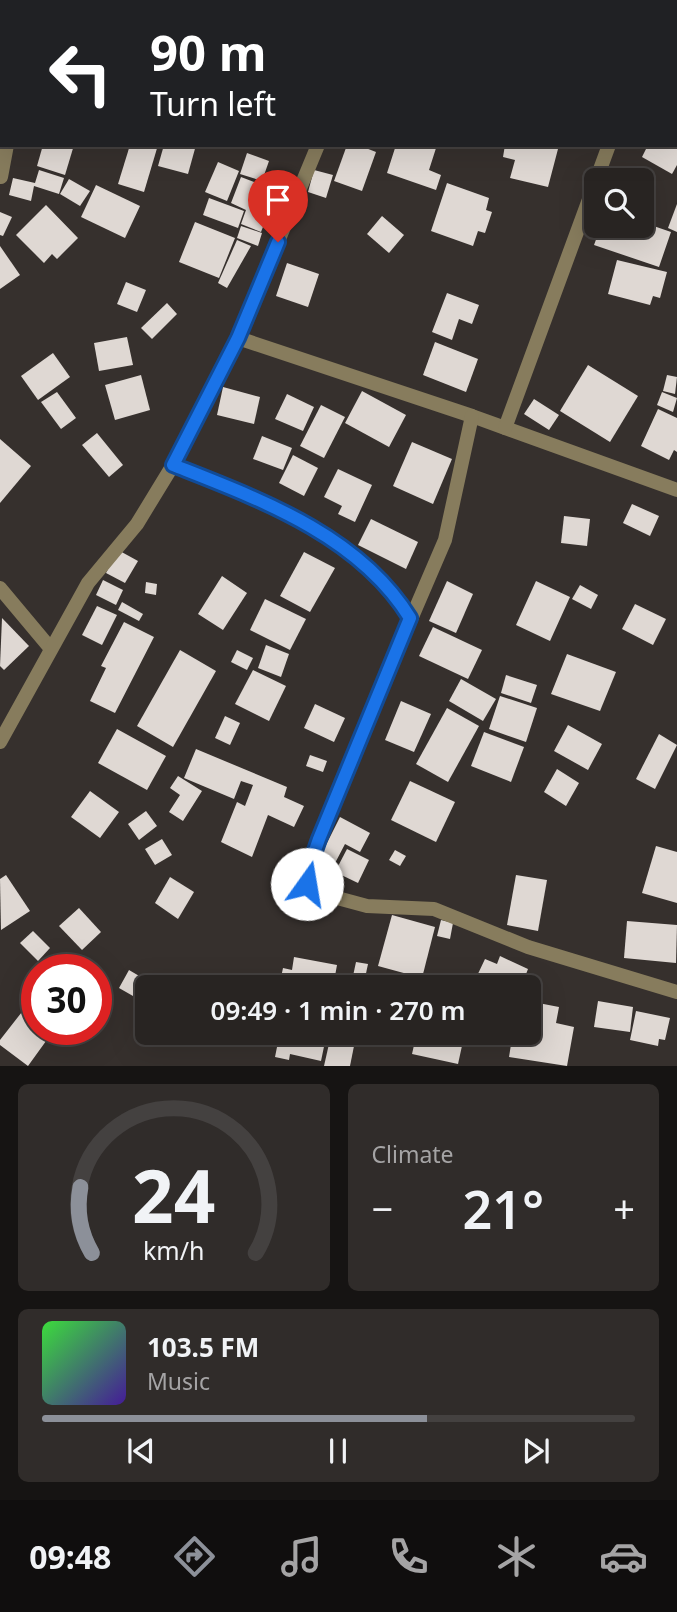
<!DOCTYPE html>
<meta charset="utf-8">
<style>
body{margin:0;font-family:"Noto Sans",sans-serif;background:#302c2a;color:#f1f3f6;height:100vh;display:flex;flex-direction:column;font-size:26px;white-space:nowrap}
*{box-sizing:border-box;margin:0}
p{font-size:23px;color:#a5a4a5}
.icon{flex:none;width:38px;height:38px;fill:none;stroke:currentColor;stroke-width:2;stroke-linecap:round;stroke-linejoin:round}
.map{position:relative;height:1066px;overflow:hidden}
.drawer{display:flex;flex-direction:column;gap:18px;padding:18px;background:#161413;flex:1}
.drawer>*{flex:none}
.banner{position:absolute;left:0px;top:0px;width:677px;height:147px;box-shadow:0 7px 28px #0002,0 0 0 2px #444140;background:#202124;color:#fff;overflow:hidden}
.controls{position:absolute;left:584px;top:168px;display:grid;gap:14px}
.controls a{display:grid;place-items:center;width:70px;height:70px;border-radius:10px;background:#282422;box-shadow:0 7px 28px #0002,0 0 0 2px #444140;font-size:35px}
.speed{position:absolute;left:21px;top:954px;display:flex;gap:14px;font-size:35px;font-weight:700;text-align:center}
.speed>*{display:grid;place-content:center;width:91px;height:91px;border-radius:50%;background:#282422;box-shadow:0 7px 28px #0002,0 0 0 2px #444140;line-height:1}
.speed .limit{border:10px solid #d22;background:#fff;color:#111}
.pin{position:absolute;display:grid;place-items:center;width:60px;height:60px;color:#fff;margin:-72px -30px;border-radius:50% 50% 50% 0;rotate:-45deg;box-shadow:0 0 7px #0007}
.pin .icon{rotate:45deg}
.me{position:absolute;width:77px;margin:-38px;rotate:13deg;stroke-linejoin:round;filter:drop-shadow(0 0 5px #0008)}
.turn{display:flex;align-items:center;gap:24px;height:147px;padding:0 35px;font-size:32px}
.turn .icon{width:91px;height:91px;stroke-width:2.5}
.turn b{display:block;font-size:49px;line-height:60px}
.big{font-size:52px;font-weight:600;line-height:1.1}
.drawer .tile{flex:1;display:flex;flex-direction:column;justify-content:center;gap:10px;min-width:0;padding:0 24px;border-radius:10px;background:#302c2a}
.drawer .dial{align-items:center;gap:0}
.dial svg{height:182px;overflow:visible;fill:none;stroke:#444140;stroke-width:7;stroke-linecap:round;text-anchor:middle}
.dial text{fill:#f1f3f6;stroke:none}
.song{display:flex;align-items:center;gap:21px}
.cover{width:84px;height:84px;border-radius:10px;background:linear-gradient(135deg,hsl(120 70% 55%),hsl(260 70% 35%))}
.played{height:7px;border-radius:4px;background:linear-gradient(90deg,#8c9099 65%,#444140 65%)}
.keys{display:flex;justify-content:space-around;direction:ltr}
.heat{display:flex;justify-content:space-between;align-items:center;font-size:38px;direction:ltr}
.drawer .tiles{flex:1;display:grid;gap:18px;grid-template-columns:1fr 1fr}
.tile:last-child{grid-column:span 2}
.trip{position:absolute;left:135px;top:975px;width:406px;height:70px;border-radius:10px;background:#282422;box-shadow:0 7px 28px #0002,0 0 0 2px #444140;font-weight:600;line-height:70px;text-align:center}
.tabs{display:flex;height:112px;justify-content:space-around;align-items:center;background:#100e0e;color:#a5a4a5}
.tabs .icon{width:49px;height:49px}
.tabs .on{color:#8c9099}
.tabs b{font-size:32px;color:#f1f3f6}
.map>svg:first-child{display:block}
.building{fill:#dfd8d3}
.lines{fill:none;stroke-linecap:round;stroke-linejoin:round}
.minor{stroke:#877c5d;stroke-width:14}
.route-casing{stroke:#114b97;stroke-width:18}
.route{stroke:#1a73e8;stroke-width:12}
</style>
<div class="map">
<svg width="677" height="1066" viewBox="0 0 677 1066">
<rect width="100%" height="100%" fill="#36302d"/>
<g class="building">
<polygon points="43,145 74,145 65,175 37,166"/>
<polygon points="130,145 158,145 144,192 118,184"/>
<polygon points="164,145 196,145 188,174 158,166"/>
<polygon points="347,145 358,145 376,152 362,191 334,181"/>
<polygon points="396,145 437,145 429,170 441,175 436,190 387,173"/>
<polygon points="505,145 541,145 558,149 548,187 510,178 515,160 503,157"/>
<polygon points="648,145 677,145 677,165 672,174 642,157"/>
<polygon points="247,153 269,161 262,181 240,174"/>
<polygon points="218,162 239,171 227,201 205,192"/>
<polygon points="39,170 64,178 59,194 34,186 31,201 9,195 13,178 35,183"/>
<polygon points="314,170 333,175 326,198 308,192"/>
<polygon points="241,177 262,185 253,213 265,181 279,186 261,232 241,224 246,210 231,203"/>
<polygon points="69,179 90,191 80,206 60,194"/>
<polygon points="447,183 489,198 486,210 492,212 485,233 478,231 473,246 431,231"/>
<polygon points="96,185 140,206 125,238 81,217"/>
<polygon points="209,198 244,211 238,228 203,215"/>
<polygon points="677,204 677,232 668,228"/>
<polygon points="46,205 78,238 57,259 52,254 44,263 16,235"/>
<polygon points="0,212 12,217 3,236 0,235"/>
<polygon points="382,216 404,235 389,253 367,234"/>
<polygon points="195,222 235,238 219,278 179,262"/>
<polygon points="642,222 671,232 659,267 594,245 601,226 617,231 619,226 642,226"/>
<polygon points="241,226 262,233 258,246 237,238"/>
<polygon points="237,240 251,246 227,288 218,283"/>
<polygon points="0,246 20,275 0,289"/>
<polygon points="617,260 667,272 660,298 653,296 650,305 608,294"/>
<polygon points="287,263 319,274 308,307 276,296"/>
<polygon points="126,282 146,290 137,312 117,304"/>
<polygon points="447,293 479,305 472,324 459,319 452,340 432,332"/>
<polygon points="167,303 177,314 152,339 141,328"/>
<polygon points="127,337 133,365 99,371 94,343"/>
<polygon points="435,342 478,359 466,392 423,375"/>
<polygon points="53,353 70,377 38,400 21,376"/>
<polygon points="588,365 638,396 610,442 560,411"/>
<polygon points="141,375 150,410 115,420 105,385"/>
<polygon points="667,375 677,377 675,394 663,391"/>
<polygon points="223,387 260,397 254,424 217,415"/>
<polygon points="362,391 406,415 389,447 345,423"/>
<polygon points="57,392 76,418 61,429 41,402"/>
<polygon points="662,392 677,398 673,412 657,405"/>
<polygon points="287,394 314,407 303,431 275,419"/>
<polygon points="534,399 559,415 549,430 524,414"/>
<polygon points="321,405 345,417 324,458 300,446"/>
<polygon points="658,409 677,418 677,452 674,450 669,460 641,446"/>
<polygon points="97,433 123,465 109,477 82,445"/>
<polygon points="262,436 292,448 283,470 253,459"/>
<polygon points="0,439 31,466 0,503"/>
<polygon points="412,442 452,459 433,504 393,486"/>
<polygon points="293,455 318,468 304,496 279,483"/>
<polygon points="338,469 372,485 355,522 338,514 342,506 324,497"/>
<polygon points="632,504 659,516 650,536 623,523"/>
<polygon points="564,516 590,519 587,546 561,543"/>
<polygon points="371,519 418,542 406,569 358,545"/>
<polygon points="118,550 138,561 125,583 106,573"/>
<polygon points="304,552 335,568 310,612 280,596"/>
<polygon points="222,576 247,593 223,630 198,614"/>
<polygon points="103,580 123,590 116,605 96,595"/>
<polygon points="447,581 473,594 456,633 429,621"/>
<polygon points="536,581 570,597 550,641 516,625"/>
<polygon points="146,582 157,584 156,595 145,593"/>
<polygon points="580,585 598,595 591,609 572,599"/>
<polygon points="265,599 306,619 290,650 250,630"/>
<polygon points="122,602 143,614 139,621 118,610"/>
<polygon points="635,604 666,619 653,645 622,629"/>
<polygon points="97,606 117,615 102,645 82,635"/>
<polygon points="2,618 29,646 4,670 0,666"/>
<polygon points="124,622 154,637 115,713 90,701 106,668 101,666"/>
<polygon points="433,627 482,650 468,679 419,656"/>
<polygon points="266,645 289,654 281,677 258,668"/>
<polygon points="180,650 216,671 173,747 137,726"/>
<polygon points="237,650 253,658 247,670 231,662"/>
<polygon points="567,654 616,672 600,711 551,694"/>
<polygon points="253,670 286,686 269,721 235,704"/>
<polygon points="506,675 537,685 531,703 501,693"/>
<polygon points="461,679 496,699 483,721 449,701"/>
<polygon points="500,696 537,708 526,742 489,729"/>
<polygon points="401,701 431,714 414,752 385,740"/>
<polygon points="315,704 345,718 334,742 304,728"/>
<polygon points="447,708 479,726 448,782 416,764"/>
<polygon points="225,716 240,723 230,745 215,738"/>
<polygon points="568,725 602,744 588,770 554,751"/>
<polygon points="117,729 166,756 147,790 98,763"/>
<polygon points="484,732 524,747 511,782 471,766"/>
<polygon points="659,734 677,745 655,789 636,779"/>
<polygon points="196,749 287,787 284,797 304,806 294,827 268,815 252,857 221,842 237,802 245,806 253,785 241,781 234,799 184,778"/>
<polygon points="310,755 327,761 323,772 306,766"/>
<polygon points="557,769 579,783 566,806 544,792"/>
<polygon points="178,776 202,791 183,821 169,812 180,795 170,788"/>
<polygon points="410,781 455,802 436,842 391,820"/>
<polygon points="90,791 119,812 100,838 71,817"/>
<polygon points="146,811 157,826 139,840 128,824"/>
<polygon points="340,817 370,833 360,852 345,844 333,867 319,859"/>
<polygon points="162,839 172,855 155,865 145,849"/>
<polygon points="656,846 677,852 677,903 642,893"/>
<polygon points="347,849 369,860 358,883 335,872"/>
<polygon points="395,850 406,856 400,866 389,860"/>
<polygon points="6,875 30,911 1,930 0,879"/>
<polygon points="516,875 547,880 538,931 507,925"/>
<polygon points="170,877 194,892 178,919 155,903"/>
<polygon points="79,908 101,932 82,950 59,926"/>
<polygon points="392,915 435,927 422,978 378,966"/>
<polygon points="441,920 453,923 450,939 437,936"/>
<polygon points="627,921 677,925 676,963 624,958"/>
<polygon points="33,931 50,948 38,961 20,943"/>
<polygon points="500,956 528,969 521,987 495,987 476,978 485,959 497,964"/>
<polygon points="294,957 337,965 333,987 279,987 283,968 292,970"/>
<polygon points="356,962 368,964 365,978 353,976"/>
<polygon points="129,970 158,987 147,987 147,1004 119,988"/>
<polygon points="376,976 394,982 393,987 373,987"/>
<polygon points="528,1001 559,1007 556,1023 574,1027 567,1066 509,1057 513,1032 528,1032"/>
<polygon points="598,1001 633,1007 630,1032 594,1027"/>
<polygon points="25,1008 37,1017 37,1029 54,1030 28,1066 0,1045 0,1040"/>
<polygon points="636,1011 670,1018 665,1040 659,1039 658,1046 630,1040"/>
<polygon points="280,1032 306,1032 326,1037 321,1061 290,1054 289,1060 275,1057"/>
<polygon points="417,1032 465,1032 458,1064 412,1054"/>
<polygon points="331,1035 355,1041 350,1066 324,1066"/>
</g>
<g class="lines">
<g class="minor">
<polyline points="53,2 54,0"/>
<polyline points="367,2 367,0"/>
<polyline points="665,2 665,0"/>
<polyline points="1,177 7,145"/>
<polyline points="238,338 472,416 677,490"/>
<polyline points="472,416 445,540 342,780 311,862 307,883 315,892 367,906 434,909 528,947 677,992"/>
<polyline points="505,428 609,145"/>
<path d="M173,465C260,499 359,535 410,618"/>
<polyline points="0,588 51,649"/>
<polyline points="0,742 88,583 137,524 173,465 238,338 318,145"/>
</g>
</g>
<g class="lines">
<g class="route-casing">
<path id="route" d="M278,242L238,338L173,465C259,499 359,535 410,618L319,839L311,862L307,884"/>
</g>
<use href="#route" class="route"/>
</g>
</svg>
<div class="controls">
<a><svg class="icon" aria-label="search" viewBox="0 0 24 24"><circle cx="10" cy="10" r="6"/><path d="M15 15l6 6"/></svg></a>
</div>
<div class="speed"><div class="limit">30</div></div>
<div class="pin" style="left:278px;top:242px;background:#d93025"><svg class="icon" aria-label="arrive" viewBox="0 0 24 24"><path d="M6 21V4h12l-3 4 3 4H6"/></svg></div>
<svg class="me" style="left:307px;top:884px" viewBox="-20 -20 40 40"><circle r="19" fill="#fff"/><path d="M0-13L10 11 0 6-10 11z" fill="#1a73e8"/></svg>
<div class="trip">09:49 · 1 min · 270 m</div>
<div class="banner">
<div class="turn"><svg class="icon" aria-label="left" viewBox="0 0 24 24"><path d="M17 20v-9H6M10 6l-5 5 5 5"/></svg><div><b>90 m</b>Turn left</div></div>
</div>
</div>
<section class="drawer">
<div class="tiles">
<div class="tile dial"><svg viewBox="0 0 100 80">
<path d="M14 69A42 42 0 1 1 86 69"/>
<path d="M14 69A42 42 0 0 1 9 40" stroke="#8c9099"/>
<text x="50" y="56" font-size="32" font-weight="700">24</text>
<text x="50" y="72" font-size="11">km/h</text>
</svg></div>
<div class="tile"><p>Climate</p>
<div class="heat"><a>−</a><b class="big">21°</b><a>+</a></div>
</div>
<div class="tile">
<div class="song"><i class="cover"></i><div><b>103.5 FM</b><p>Music</p></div></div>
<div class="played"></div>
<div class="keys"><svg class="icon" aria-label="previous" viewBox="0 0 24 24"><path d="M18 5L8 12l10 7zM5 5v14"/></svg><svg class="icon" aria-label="pause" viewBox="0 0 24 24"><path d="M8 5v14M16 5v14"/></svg><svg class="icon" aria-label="next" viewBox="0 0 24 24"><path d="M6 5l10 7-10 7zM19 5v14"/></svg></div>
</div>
</div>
</section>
<nav class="tabs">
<b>09:48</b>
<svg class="icon on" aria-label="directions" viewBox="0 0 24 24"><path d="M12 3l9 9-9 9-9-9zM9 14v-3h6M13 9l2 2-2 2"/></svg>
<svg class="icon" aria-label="music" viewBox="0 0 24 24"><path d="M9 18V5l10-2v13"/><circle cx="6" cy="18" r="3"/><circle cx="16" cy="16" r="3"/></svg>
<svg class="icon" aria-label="phone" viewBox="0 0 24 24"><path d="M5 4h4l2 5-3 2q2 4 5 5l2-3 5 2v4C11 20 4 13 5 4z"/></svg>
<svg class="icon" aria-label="climate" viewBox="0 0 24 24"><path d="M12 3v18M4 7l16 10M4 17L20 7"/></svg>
<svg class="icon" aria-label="car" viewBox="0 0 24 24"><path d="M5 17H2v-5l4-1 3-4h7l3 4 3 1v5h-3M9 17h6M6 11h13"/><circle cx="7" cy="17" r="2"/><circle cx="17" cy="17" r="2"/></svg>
</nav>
